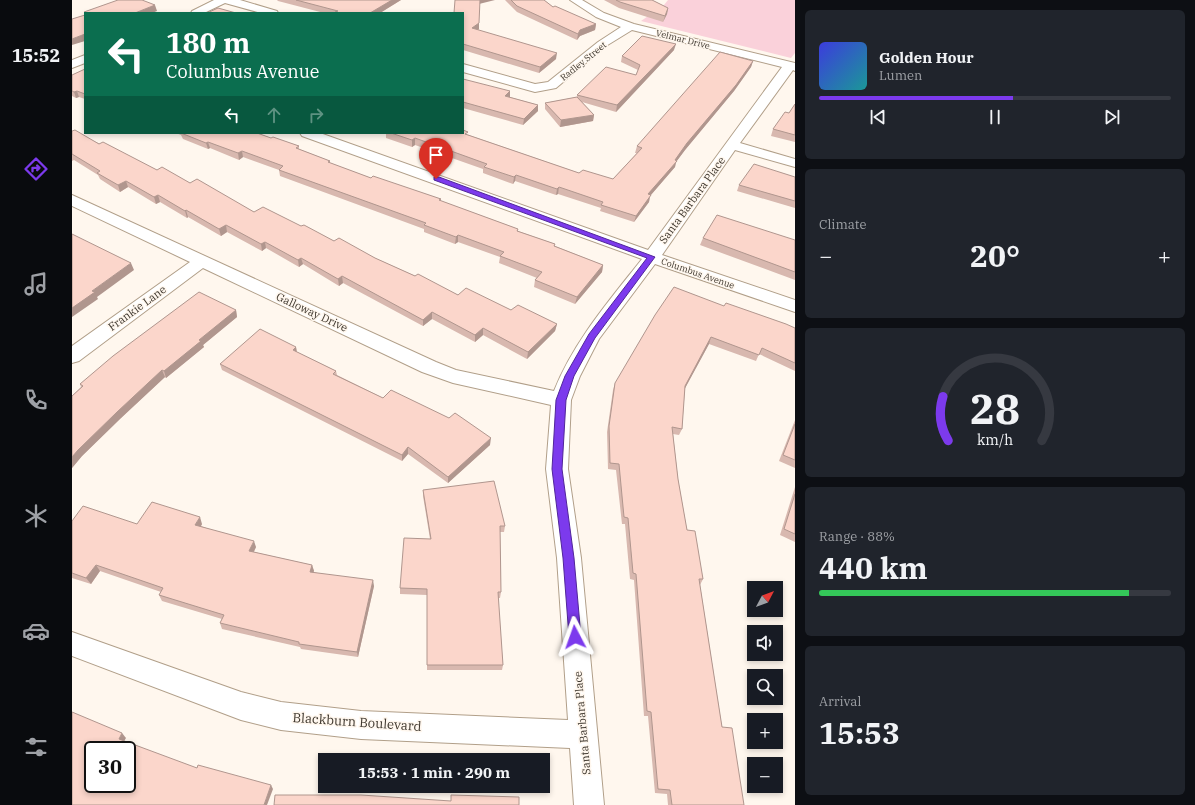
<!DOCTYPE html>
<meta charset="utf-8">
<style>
body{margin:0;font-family:"IBM Plex Serif",serif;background:#20242c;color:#f1f3f6;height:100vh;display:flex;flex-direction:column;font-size:15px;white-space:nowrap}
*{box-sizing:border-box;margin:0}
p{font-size:13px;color:#9ea1a6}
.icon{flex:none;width:22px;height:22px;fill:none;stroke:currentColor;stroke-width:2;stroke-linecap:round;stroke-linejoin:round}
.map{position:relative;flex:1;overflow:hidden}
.sheet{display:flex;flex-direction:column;gap:10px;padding:10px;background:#0d0f14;width:400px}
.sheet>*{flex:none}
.top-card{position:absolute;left:12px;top:12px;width:380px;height:122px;border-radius:0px;box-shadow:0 2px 6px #0003;background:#0b6e4f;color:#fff;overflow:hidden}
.needle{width:26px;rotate:49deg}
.fabs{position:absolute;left:675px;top:581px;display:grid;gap:8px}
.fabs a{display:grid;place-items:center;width:36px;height:36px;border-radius:0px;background:#171b24;box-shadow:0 2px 6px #0003;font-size:20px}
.speed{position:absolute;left:12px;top:741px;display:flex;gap:8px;font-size:20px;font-weight:700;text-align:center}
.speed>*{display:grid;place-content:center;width:52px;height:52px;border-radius:50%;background:#171b24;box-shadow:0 2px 6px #0003;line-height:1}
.speed .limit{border:2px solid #111;border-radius:6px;background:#fff;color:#111}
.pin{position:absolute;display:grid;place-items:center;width:34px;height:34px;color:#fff;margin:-41px -17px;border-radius:50% 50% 50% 0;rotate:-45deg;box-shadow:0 0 4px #0007}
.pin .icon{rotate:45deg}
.me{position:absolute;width:44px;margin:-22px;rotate:356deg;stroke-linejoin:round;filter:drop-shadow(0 0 3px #0008)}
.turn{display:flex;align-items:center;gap:14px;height:84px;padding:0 16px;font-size:18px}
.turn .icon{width:52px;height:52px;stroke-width:2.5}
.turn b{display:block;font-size:28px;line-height:34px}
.lanes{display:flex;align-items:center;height:38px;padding:0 16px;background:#0003;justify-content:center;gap:20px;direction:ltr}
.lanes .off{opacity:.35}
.big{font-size:30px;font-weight:700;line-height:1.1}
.sheet .widget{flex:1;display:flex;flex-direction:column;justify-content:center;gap:6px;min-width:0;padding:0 14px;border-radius:6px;background:#20242c}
.sheet .dial{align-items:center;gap:0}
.dial svg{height:104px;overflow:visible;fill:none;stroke:#363941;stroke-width:7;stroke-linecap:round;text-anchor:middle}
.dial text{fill:#f1f3f6;stroke:none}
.song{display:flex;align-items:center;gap:12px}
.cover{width:48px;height:48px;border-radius:6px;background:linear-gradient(135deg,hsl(240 70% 55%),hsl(180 70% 35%))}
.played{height:4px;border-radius:2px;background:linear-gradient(90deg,#7c3aed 55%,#363941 55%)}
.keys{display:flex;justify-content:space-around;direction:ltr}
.heat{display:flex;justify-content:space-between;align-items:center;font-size:22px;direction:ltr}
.charge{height:6px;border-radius:3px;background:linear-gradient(90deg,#34c759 88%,#363941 0)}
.trip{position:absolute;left:246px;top:753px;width:232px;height:40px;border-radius:0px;background:#171b24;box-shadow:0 2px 6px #0003;font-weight:700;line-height:40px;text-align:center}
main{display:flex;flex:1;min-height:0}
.tab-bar{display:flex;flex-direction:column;width:72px;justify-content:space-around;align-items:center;background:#090b0e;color:#9ea1a6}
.tab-bar .icon{width:28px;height:28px}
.tab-bar .selected{color:#7c3aed}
.tab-bar b{font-size:18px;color:#f1f3f6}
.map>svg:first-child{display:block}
.green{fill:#fad1da}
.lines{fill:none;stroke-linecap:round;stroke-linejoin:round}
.street-casing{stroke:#b19f89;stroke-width:2}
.street{fill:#fff;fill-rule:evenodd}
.wall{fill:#d8b8af}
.shaded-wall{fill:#b0968e}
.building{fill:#fbd6cb;stroke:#b0968e;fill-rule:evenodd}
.route{fill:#7c3aed;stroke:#51269a}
.labels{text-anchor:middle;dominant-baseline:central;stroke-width:3;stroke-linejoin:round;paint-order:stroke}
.far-street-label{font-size:9px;fill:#3f382f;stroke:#fff7ee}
.street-label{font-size:11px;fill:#3f382f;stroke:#fff7ee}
.near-street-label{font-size:13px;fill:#3f382f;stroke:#fff7ee}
</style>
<main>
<nav class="tab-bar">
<b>15:52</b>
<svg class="icon selected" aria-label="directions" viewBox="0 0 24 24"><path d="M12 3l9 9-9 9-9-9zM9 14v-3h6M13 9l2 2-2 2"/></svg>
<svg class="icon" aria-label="music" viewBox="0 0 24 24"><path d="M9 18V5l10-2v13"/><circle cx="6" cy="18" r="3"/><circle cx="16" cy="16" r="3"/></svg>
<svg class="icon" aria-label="phone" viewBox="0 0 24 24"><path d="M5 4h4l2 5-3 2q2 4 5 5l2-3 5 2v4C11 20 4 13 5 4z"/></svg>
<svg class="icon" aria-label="climate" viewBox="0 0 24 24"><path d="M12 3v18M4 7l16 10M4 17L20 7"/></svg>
<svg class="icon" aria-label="car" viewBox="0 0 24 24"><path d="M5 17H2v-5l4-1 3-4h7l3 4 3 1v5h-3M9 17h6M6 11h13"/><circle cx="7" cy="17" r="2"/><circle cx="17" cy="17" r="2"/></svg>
<svg class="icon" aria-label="filters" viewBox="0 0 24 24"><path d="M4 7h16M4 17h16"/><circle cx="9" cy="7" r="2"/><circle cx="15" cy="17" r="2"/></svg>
</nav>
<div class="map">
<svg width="723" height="805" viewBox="0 0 723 805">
<rect width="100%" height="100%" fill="#fff7ee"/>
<polygon class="green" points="596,0 723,0 723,53 719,58 569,21 592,5"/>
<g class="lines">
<g class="street-casing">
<g id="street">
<polygon points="142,0 168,0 205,11 206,13 189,13 153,3 132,13 119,13 120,11"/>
<path d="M498,0H510L532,13L562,24L723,63V71L721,70L668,143L723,159V167L663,150L590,255L723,300V312L583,264L527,339L508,376L499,400L496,469L509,558L532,805H502L498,748L289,739L209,730L169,720L0,656V632L169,692L209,702L289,711L496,720L485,558L474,469L479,405L381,383L350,372L131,268L7,361L0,363V346L118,262L0,206V195L364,362L384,370L482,391C502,341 537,301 570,259L230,136L228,133H248L576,250L710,67L560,30L534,46L484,88L463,92L391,72V64L463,84L476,82L526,42L549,27L524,17Z"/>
<polygon points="13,55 13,63 0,68 0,60"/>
</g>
</g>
<use href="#street" class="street"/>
</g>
<g class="wall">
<polygon points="205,0 329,0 308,13 252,13 206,1"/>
<polygon points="433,0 472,0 481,7 524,24 523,30 508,36 505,40 445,12"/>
<polygon points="532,0 580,0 596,8 595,14 591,22 547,8"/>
<polygon points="407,4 407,29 406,30 484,59 467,73 391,50 391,13"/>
<polygon points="602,50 544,112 510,102 522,115 521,121 488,127 473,109 473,103 505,97 505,95 564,75 566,70 549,62 550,56"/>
<polygon points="681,61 679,67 662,91 613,150 604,162 603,167 578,196 577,202 562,222 528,211 529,208 486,194 484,195 443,181 441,184 411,173 411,169 343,145 340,147 314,138 314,134 311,133 391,133 507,173 541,179 565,153 563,153 565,146"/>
<polygon points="13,69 13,99 7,97 4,98 0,96 0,75"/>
<polygon points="391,79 438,97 466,105 466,111 451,125 391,108"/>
<polygon points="723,104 723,142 699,136 701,129 717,113"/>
<polygon points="0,131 85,170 118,183 182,212 229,226 262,241 303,258 386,295 439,310 485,324 483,331 455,359 411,335 403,342 360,319 351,326 271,283 267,286 231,264 227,267 194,248 190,251 155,232 149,236 116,217 115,218 88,202 84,204 56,187 48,192 28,179 26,175 2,160 0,161"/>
<polygon points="104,133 185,133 199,138 227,146 227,149 258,161 258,163 299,178 369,199 369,201 446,229 446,231 483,244 483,246 531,265 530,272 503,304 462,287 463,280 465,278 427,263 428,257 386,242 383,244 352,232 352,229 208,176 207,170 171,157 167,160 138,148 136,149 111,139 109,135"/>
<polygon points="723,177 723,208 665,191 667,185"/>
<polygon points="631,238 723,240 723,280 628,245"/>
<polygon points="652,306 723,328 723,371 687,354 684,361 637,344 613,388 610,429 607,435 601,434 606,479 615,530 631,579 628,585 650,727 672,805 596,805 595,794 583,793 576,716 572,716 562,580 558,579 553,524 550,524 544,470 536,469 535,432 541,390 543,383"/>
<polygon points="164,310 165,317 131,345 132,347 94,378 93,377 49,418 10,456 0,468 0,396 9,387 8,384"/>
<polygon points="224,347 225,352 264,371 265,375 311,398 418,445 376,483 336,454 330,461 150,370 148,364"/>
<polygon points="723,420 723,468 707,461"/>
<polygon points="723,487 723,542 708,535"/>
<polygon points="351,490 433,526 432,532 428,532 429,592 428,598 426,598 431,665 430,670 355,670 355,595 328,594 328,588 358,539 351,496"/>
<polygon points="0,521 65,524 130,524 129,526 184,547 182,552 240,565 242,571 241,572 302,586 286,657 229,649 228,647 150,629 148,623 150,619 90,601 87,595 89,592 28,571 19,584 0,578"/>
</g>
<g class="shaded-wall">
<polygon points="320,0 329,0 308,13 298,13"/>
<polygon points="407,0 423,0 407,4"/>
<polygon points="83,5 85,11 80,13 63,13"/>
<polygon points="596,8 595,14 591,22 593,16"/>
<polygon points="407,23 407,29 400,34 400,28"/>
<polygon points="524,24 523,30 508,36 505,40 506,34 508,30"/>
<polygon points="13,34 13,41 0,45 0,39"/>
<polygon points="604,44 602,50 544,112 545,105"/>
<polygon points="485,53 484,59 467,73 468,67"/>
<polygon points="681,61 679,67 662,91 613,150 604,162 603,167 578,196 577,202 562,222 564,216 576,194 615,143"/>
<polygon points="5,91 7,97 4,98 2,92"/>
<polygon points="438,91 438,98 433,96"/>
<polygon points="466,105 466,111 451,125 452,119"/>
<polygon points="522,115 521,121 488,127 489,120"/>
<polygon points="343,138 343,145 340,147 340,140"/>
<polygon points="136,142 138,148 136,149 134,143"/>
<polygon points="170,151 171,157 167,160 166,153"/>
<polygon points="444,175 443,181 441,184 442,177"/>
<polygon points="54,181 56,187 48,192 46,185"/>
<polygon points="487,187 486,194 484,195 485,189"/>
<polygon points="86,195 88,202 84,204 82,197"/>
<polygon points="114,210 116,217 115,218 113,211"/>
<polygon points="154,225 155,232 149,236 147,229"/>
<polygon points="386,235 386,242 383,244 384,237"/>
<polygon points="193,242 194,248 190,251 189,244"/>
<polygon points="229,258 231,264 227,267 226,260"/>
<polygon points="59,263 62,270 25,297 26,299 0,317 0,308 20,291"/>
<polygon points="531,265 530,272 503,304 505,297"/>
<polygon points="270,276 271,283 267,286 266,279"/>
<polygon points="164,310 165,317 131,345 132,347 94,378 92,371 127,340"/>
<polygon points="360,312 360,319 351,326 351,320"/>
<polygon points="485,324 483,331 455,359 456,352"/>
<polygon points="411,328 411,335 403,342 403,335"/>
<polygon points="639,337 637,344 611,392 613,386"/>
<polygon points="224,347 225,354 221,350"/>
<polygon points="90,370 93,377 49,418 10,456 0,468 0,457 6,450 45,412"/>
<polygon points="419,438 418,445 376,483 376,477"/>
<polygon points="336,447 336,454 330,461 330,455"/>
<polygon points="128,517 130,524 126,531 123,525"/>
<polygon points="182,541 184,547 179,557 177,551"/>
<polygon points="24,565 28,571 19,584 14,578"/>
<polygon points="240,565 242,571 239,578 238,572"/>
<polygon points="301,580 302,586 286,657 285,652"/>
<polygon points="50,733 54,738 51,743 47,739"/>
<polygon points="199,785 201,789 195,805 192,805"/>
</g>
<g class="building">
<polygon points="46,0 70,0 83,5 63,13 13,13 12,12"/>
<polygon points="224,0 320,0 298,13 266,13 263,12 266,11"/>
<polygon points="383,0 408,0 407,23 400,28 485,53 468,67 391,44 391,13 382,13"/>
<polygon points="439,0 472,0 481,7 483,6 524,24 508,30 506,34 445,6"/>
<polygon points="544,0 580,0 596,8 593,16 548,2"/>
<polygon points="146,8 164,13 135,13"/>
<polygon points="13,15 13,34 0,39 0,19"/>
<polygon points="570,36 604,44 545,105 505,95 534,67 564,75 568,65 550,56"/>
<polygon points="648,52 681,61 664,85 615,143 603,160 605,161 576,194 579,195 564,216 529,205 531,202 487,187 485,189 444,175 442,177 412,167 415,164 343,138 340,140 319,133 391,133 391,130 396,132 393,134 507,173 511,170 541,179 570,148 565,146"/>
<polygon points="13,69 13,94 5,91 2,92 0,91 0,75"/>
<polygon points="391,79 438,91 433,96 466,105 452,119 391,102"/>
<polygon points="505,97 522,115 489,120 473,103"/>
<polygon points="723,104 723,135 701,129 713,112 717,113"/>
<polygon points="3,130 27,144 31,142 85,170 90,167 118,183 125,179 182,212 191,207 229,226 232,225 262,241 267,238 303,258 343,276 346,274 386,295 394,288 439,310 446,305 485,324 456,352 411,328 403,335 360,312 351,320 270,276 266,279 229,258 226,260 193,242 189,244 154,225 147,229 114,210 113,211 86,195 82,197 54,181 46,185 25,173 28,171 0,154 0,131"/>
<polygon points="109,133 185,133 199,138 201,137 227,146 224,148 258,161 256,162 299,178 301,176 369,199 367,200 446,229 445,231 483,244 482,246 531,265 505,297 463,280 470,272 428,256 432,252 386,235 384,237 352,225 354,223 207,170 211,166 170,151 166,153 136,142 134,143"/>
<polygon points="682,164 723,177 723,201 667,185"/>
<polygon points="645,215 723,240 723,272 631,238"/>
<polygon points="0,234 59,263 20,291 23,292 0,308"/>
<polygon points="602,287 652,306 654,303 714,324 723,328 723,363 690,348 687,355 639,337 613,386 610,429 600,427 606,479 615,530 623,531 631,579 627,579 650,727 660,728 672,805 600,805 598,790 586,789 579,712 575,711 564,574 561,573 556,518 552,517 547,464 538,463 537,426 543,383 583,315"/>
<polygon points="127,292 164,310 127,340 129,341 92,371 90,370 45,412 6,450 0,457 0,396 11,386 8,384 41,356"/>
<polygon points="188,329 224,347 221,350 264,371 261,374 311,398 319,390 377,418 383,413 419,438 376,477 336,447 330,455 148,364"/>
<polygon points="723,424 723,460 711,455"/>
<polygon points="422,481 433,526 428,526 429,592 426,592 431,665 355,665 355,589 328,588 332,538 359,539 351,490"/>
<polygon points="723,494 723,534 712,529"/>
<polygon points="80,502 128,517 123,525 182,541 177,551 240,565 238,572 301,580 285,652 227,644 227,642 148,623 152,615 87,595 91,588 24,565 14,578 0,573 0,521 11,506 65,524"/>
<path d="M0,712L50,733L47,739L125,768L126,765L199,785L192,805H0ZM21,750H55V784H21Z"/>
<polygon points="203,795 289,795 379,801 379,795 447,797 447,805 202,805"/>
</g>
<polygon class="route" points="362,177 367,177 583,257 523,338 502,376 494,400 490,469 502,558 509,637 507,641 503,642 499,641 497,637 491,558 480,469 484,400 493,376 517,334 575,258 362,180"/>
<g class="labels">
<g class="far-street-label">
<text transform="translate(611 39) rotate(14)">Velmar Drive</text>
<text transform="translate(511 61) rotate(-39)">Radley Street</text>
<text transform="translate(626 273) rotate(19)">Columbus Avenue</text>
</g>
<g class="street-label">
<text transform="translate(620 200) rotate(-54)">Santa Barbara Place</text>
<text transform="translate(65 308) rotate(-36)">Frankie Lane</text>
<text transform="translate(240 312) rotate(25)">Galloway Drive</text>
<text transform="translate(510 723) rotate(-95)">Santa Barbara Place</text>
</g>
<g class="near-street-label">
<text transform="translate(285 722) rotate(4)">Blackburn Boulevard</text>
</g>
</g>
</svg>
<div class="fabs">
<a><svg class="needle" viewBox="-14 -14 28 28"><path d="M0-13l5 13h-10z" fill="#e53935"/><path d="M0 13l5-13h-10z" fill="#9ea1a6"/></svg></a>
<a><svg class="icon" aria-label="sound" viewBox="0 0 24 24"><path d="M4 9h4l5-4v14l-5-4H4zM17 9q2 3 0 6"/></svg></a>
<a><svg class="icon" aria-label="search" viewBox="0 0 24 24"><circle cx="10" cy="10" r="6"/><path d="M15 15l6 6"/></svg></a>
<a>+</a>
<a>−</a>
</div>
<div class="speed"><div class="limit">30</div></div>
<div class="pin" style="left:364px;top:179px;background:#d93025"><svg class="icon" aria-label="arrive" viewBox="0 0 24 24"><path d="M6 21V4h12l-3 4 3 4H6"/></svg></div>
<svg class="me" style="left:503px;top:637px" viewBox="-20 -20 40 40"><path d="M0-17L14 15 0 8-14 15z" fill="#7c3aed" stroke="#fff" stroke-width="4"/></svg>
<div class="trip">15:53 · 1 min · 290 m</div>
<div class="top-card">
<div class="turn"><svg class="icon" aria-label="left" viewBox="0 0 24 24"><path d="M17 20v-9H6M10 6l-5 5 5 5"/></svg><div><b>180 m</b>Columbus Avenue</div></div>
<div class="lanes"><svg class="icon" aria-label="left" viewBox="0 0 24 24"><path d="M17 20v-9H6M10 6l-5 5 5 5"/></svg><svg class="icon off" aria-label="ahead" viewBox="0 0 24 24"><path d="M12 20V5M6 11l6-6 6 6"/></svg><svg class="icon off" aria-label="right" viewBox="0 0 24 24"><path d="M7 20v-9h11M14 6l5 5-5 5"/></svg></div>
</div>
</div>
<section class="sheet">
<div class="widget">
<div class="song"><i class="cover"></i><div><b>Golden Hour</b><p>Lumen</p></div></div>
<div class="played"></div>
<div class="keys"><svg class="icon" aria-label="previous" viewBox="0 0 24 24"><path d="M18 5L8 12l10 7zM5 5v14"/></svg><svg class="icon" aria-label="pause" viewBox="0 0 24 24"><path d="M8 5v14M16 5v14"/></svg><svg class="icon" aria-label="next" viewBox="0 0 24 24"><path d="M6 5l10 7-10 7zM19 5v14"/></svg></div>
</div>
<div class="widget"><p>Climate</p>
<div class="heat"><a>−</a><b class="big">20°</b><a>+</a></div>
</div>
<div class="widget dial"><svg viewBox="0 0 100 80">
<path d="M14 69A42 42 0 1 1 86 69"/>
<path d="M14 69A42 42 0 0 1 10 35" stroke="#7c3aed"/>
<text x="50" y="56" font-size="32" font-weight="700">28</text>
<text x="50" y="72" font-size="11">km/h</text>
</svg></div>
<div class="widget"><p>Range · 88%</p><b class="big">440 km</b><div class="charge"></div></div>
<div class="widget"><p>Arrival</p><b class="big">15:53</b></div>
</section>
</main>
